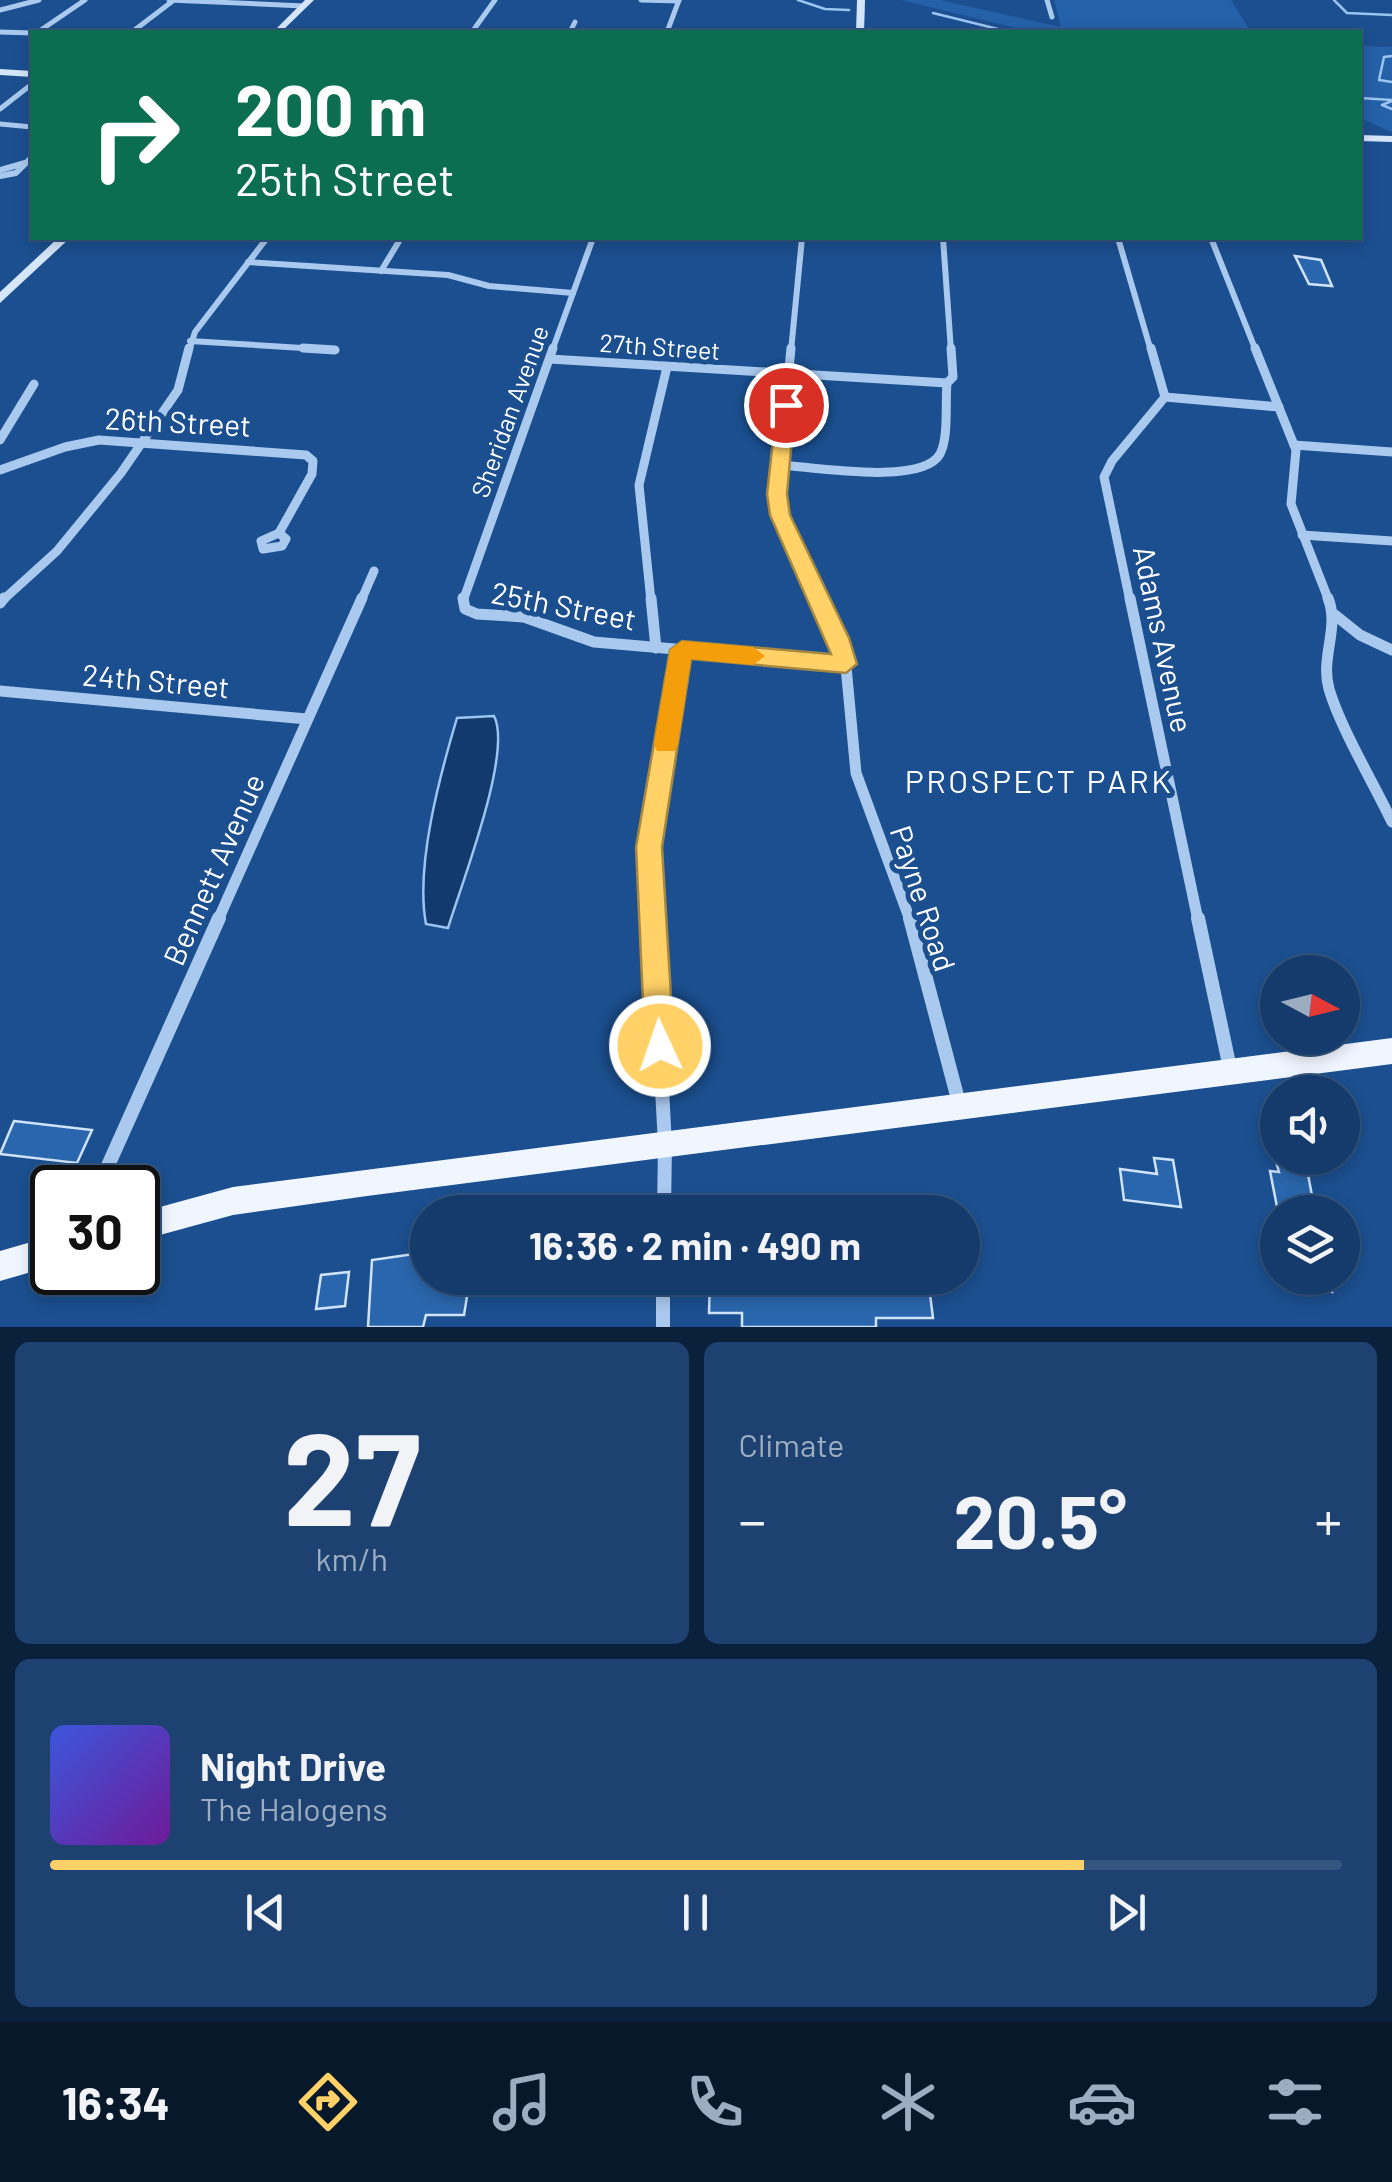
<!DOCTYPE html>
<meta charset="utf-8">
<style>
body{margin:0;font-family:Barlow,sans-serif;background:#1d4271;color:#f1f3f6;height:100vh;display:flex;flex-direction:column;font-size:38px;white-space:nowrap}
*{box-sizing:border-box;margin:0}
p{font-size:32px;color:#9dadc1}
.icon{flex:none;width:55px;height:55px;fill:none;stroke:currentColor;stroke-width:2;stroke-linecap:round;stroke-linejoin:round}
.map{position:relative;height:1327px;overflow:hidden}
.details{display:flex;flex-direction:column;gap:15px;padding:15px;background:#0b203b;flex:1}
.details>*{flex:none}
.hud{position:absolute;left:30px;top:30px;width:1332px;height:210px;border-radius:0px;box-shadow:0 5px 15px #0003,0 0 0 2px #33557e;background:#0b6e4f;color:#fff;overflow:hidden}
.needle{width:65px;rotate:97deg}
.tools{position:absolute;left:1260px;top:955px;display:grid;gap:20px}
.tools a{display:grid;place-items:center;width:100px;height:100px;border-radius:50%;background:#143b6b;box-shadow:0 5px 15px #0003,0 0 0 2px #33557e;font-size:50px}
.speed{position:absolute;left:30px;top:1165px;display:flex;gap:20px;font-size:50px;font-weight:700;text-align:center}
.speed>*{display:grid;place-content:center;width:130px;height:130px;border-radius:50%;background:#143b6b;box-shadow:0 5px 15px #0003,0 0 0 2px #33557e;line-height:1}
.speed .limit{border:5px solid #111;border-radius:15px;background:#fff;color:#111}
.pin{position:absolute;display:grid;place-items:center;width:85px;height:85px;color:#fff;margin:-42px;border:5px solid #fff;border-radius:50%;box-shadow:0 2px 10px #0007}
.me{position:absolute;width:110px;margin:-55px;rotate:357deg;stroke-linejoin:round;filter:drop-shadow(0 0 8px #0008)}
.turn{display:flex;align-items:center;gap:35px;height:210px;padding:0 40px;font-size:45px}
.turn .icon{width:130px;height:130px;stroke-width:2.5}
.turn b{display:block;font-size:70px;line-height:85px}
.big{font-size:75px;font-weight:700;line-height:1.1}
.details .card{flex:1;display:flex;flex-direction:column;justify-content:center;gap:15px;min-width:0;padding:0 35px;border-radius:15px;background:#1d4271}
.details .dial{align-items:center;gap:0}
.dial b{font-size:130px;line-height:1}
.song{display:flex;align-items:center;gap:30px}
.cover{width:120px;height:120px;border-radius:15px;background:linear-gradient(135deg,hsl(230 70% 55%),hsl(280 70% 35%))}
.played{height:10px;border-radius:5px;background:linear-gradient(90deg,#ffd166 80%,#33557e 80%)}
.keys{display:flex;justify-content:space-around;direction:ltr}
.heat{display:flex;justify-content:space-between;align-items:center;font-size:55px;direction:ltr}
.details .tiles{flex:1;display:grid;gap:15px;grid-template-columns:1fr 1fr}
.card:last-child{grid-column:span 2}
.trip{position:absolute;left:410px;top:1195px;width:570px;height:100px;border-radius:50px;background:#143b6b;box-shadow:0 5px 15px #0003,0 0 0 2px #33557e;font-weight:700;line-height:100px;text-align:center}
.tabs{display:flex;height:160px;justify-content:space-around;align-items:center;background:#08182b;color:#9dadc1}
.tabs .icon{width:70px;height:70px}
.tabs .current{color:#ffd166}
.tabs b{font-size:45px;color:#f1f3f6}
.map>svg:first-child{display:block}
.green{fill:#2461a8}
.water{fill:#123a6d;stroke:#9cc4f0;stroke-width:2.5}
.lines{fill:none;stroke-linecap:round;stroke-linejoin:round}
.stream{stroke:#9cc4f0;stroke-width:2.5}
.building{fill:#2a66ad;stroke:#cfe3fa;stroke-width:2.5}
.street-far4{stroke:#a9c9ee;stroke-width:5}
.street-far3{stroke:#a9c9ee;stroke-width:6}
.street-far2{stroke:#a9c9ee;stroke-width:9}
.street-far1{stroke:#a9c9ee;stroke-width:11}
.street{stroke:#a9c9ee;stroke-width:14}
.secondary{fill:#d6e6fa;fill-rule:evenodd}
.primary{fill:#f0f6ff;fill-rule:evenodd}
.route{fill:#ffd166;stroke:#a68842;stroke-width:2.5}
.slow{fill:#f59e0b}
.labels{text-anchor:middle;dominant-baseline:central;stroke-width:10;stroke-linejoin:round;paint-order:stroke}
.far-street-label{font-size:25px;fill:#fff;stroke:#1b4f8f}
.street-label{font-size:30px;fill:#fff;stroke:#1b4f8f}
.neighbourhood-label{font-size:32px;letter-spacing:2.5px;fill:#fff;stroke:#1b4f8f}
</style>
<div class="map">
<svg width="1392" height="1327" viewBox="0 0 1392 1327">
<rect width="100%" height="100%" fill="#1b4f8f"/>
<g class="green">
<polygon points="901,0 940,0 1061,27 1054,0 1231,0 1251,32 1032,32"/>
<polygon points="1360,46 1392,47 1392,132 1360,118"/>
</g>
<path class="water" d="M494,716C513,752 461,885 448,928L426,924C415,866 440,775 457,718Z"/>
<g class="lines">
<g class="stream">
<polyline points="798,0 825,9 849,10"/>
<polyline points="1334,0 1347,13 1392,15"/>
<polyline points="933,13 1010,32"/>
<polyline points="1392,56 1384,57 1379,80 1392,82"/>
<polyline points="1360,98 1392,100"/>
<polyline points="1392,101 1382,105 1392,109"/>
</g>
</g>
<g class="building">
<polygon points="1295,256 1321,260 1332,286 1309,284"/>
<polygon points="14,1121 92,1130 77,1163 0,1154"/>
<polygon points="1154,1158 1173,1160 1181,1207 1124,1200 1120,1169 1157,1174"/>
<polygon points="1275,1158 1305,1158 1315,1212 1278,1212 1270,1171 1279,1172"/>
<polygon points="428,1252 428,1278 470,1278 464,1315 426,1315 423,1327 368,1327 372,1260"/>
<polygon points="349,1272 345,1306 316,1309 321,1275"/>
<polygon points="710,1278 928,1278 933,1318 876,1318 876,1327 742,1327 742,1313 709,1313"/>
<polygon points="1280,1278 1329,1278 1332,1292 1280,1283"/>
</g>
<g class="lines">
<g class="street-far4">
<polyline points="169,0 304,6"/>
<polyline points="641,0 679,1"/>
<polyline points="1047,0 1052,17"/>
<polyline points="0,10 39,0"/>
<polyline points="0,32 32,33"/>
<polyline points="38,32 85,0"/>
<polyline points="132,32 174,0"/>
<polyline points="472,32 495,0"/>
<polyline points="570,32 575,22"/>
<polyline points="667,32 679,0"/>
<polyline points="0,109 32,84"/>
<polyline points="0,124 32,127"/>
</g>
<g class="street-far3">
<polyline points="0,170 25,163"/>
<polyline points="0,176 16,173 32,157"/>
<polyline points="943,238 951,351"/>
<polyline points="1118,238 1151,351"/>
<polyline points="1211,238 1256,351"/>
<polyline points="248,262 448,275 489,286 573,293"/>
<polyline points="381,271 401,238"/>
<polyline points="190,341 335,350"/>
<polyline points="189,351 195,332 267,238"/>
<polyline points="552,351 593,238"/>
<polyline points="791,351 802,238"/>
</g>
<g class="street-far2">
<polyline points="303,348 335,350"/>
<polyline points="791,348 777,494 780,515 819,601"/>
<polyline points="1255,348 1296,450 1291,504 1329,601"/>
<polyline points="550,359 947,383"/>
<polyline points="1165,397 1279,407"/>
<polyline points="0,440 34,384"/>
<polyline points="1294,445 1392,452"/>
<path d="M780,465C814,467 922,486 940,454C949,437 945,403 947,383L953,377L951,348"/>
<polyline points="0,470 65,447 99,440 306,455 313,461 312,474 279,533"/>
<polygon points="279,533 286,539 282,546 263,549 261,541"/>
<polyline points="1302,535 1392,541"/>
<polyline points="2,601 57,551 121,473 178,390 189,348"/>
<polyline points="361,601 374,571"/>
<polyline points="463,601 553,348"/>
<polyline points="651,601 639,485 667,367"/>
<polyline points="1130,601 1104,477 1112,461 1165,397 1151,348"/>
</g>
<g class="street-far1">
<polyline points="463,598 465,609 477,614 524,617 594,642 846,664"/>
<polyline points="651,598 656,648"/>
<polyline points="818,598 845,656 856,773 910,920"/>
<polyline points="1130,598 1198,920"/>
<path d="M1328,598C1340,628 1320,657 1329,689C1340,727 1374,784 1392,822"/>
<polyline points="0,603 4,598"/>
<polyline points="1335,615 1360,635 1392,650"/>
<polyline points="0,691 307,719"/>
<polyline points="218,920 362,598"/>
<polyline points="653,920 649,847 681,650"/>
</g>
<g class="street">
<polyline points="653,918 665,1145 664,1212"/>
<polyline points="910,918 960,1107"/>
<polyline points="1198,918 1231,1073"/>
<polyline points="98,1188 219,918"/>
<polyline points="663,1278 663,1327"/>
</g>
<g class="secondary">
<polygon points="305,0 314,0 281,32 273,32"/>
<polygon points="857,0 865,0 864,32 856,32"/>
<polygon points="0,69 32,71 32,77 0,75"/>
<polygon points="1360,135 1392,136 1392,142 1360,141"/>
<polygon points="58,238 70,238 0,303 0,292"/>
</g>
<g class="primary">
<polygon points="1392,1038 1392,1064 367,1196 233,1215 138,1241 138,1213 233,1187"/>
<polygon points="52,1236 52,1266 0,1281 0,1251"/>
</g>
</g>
<polygon class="route" points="786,399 795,405 787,494 790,515 849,638 857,664 846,673 691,659 662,847 674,1046 670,1057 660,1061 649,1057 645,1046 636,847 670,650 682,641 831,654 770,515 767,494 777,405"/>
<polygon class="slow" points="682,641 753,647 765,656 753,665 691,659 678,744 675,751 657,751 654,744 670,650"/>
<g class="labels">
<g class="far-street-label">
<text transform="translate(660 346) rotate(4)">27th Street</text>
<text transform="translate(509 411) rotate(-70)">Sheridan Avenue</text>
</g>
<g class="street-label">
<text transform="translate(178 421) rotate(3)">26th Street</text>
<text transform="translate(564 605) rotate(11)">25th Street</text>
<text transform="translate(1164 639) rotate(78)">Adams Avenue</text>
<text transform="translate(156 680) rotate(5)">24th Street</text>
<text transform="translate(213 869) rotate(-66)">Bennett Avenue</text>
<text transform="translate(924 898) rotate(72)">Payne Road</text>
</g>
<g class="neighbourhood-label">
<text x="1039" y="780">PROSPECT PARK</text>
</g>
</g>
</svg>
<div class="tools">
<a><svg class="needle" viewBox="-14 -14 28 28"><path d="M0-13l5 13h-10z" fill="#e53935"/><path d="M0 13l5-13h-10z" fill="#9dadc1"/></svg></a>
<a><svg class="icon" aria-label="sound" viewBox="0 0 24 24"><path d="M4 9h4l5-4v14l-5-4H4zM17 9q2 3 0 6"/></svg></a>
<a><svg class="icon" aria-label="layers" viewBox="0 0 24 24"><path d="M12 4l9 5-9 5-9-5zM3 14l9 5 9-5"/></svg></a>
</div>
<div class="speed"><div class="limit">30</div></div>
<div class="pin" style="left:786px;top:405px;background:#d93025"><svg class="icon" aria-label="arrive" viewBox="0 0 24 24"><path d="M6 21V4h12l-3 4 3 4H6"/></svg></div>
<svg class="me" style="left:660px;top:1046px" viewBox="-20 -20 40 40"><circle r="17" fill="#ffd166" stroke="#fff" stroke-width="3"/><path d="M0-11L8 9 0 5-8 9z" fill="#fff"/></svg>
<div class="trip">16:36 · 2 min · 490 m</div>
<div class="hud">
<div class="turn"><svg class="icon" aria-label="right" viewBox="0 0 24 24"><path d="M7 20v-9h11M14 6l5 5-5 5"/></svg><div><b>200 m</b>25th Street</div></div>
</div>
</div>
<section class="details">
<div class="tiles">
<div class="card dial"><b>27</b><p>km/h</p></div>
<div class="card"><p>Climate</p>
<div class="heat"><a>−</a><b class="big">20.5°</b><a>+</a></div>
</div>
<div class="card">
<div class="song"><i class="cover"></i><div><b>Night Drive</b><p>The Halogens</p></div></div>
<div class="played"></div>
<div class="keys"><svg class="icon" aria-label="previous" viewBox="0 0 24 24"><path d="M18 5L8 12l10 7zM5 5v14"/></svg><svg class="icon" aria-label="pause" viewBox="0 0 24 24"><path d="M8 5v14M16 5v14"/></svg><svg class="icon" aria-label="next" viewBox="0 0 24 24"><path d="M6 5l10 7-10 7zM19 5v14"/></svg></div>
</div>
</div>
</section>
<nav class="tabs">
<b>16:34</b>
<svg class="icon current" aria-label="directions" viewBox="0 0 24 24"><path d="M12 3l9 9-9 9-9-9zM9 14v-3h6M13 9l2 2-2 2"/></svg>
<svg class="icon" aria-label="music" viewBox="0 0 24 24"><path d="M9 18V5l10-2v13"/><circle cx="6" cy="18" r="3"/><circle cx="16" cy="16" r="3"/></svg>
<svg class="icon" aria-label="phone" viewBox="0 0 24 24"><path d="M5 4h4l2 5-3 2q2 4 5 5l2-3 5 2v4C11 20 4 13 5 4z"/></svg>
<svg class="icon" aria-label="climate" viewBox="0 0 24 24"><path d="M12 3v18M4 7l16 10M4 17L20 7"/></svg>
<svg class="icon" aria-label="car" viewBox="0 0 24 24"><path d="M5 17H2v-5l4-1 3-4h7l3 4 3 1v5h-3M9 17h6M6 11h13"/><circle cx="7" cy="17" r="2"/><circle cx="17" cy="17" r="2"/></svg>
<svg class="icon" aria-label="filters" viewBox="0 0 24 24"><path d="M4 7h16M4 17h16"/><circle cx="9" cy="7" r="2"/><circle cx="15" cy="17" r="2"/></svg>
</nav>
